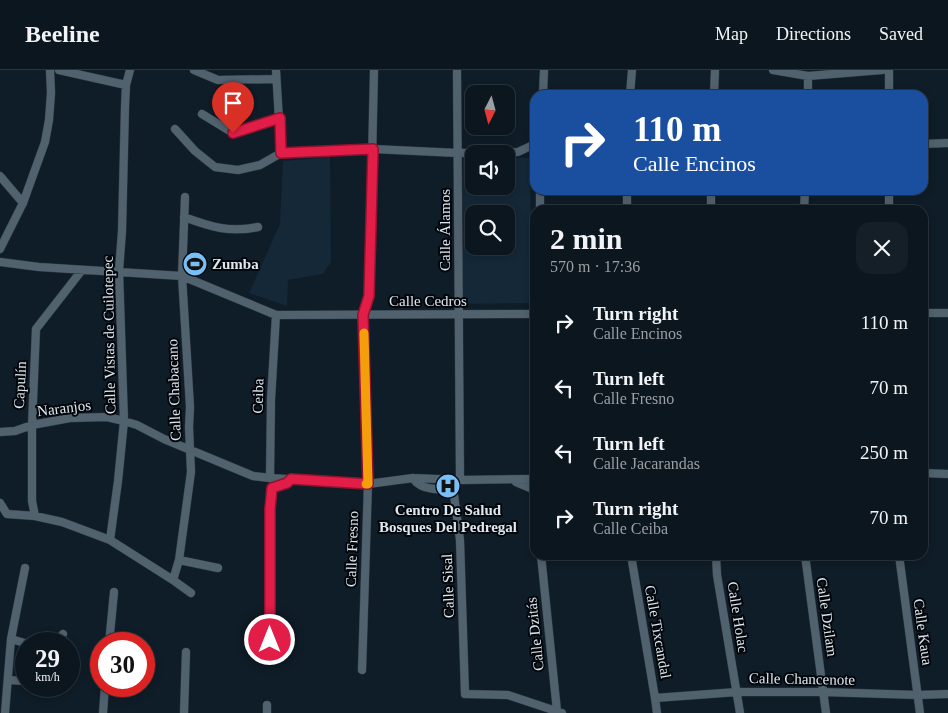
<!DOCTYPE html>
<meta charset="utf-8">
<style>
body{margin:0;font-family:Georgia,serif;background:#141f27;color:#f1f3f6;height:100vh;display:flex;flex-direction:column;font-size:19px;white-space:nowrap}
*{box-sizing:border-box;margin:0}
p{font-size:16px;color:#9a9fa4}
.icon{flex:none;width:28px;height:28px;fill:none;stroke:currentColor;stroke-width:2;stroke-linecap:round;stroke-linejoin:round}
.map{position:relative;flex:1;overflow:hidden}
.panel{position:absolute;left:530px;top:135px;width:398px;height:355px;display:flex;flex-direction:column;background:#0b161e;border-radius:15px;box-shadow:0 2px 8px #0003,0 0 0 1px #2b353c}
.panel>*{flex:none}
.top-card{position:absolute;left:530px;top:20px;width:398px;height:105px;border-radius:15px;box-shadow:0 2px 8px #0003,0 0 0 1px #2b353c;background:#1a4fa0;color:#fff;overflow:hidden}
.needle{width:32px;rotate:186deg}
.controls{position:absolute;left:465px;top:15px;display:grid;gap:10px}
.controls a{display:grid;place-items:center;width:50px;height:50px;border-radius:10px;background:#0b161e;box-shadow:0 2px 8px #0003,0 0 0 1px #2b353c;font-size:25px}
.speed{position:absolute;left:15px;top:562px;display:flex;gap:10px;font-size:25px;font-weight:700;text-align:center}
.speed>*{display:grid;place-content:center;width:65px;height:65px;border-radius:50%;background:#0b161e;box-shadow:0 2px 8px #0003,0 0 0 1px #2b353c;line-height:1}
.speed small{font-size:12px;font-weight:400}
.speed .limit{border:8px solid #d22;background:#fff;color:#111}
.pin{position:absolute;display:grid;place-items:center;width:42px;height:42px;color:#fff;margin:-51px -21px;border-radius:50% 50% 50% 0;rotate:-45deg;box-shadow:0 0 5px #0007}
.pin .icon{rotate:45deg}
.me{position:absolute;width:55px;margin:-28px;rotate:0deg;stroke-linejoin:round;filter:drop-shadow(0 0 4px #0008)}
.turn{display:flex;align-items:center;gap:18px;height:105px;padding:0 20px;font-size:22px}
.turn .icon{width:65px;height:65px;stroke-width:2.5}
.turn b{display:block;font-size:35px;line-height:42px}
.round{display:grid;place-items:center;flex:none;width:52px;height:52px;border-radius:15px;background:#141f27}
.headline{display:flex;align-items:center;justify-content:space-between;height:85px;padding:0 20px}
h1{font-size:30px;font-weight:600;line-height:38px}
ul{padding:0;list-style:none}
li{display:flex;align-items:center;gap:15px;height:65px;padding:0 20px}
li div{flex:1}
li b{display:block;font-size:19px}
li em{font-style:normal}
header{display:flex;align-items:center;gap:30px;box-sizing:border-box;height:70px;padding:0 25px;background:#0b161e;border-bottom:1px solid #2b353c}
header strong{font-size:24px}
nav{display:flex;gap:28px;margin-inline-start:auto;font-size:18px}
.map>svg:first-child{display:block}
.built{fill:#142838;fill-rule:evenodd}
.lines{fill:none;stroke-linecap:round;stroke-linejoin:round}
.street-casing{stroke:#313842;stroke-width:9}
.street{stroke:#51626f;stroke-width:8}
.route-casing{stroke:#92132f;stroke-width:12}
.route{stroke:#e11d48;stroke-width:9}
.slow{stroke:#f59e0b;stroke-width:9}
.labels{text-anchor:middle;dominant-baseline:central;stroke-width:4;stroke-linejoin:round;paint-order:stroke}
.street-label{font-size:15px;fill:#dde7ef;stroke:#03070b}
.poi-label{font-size:15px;font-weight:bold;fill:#dde7ef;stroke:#03070b;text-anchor:start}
</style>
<header>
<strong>Beeline</strong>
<nav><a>Map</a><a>Directions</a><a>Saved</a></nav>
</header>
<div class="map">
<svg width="948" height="643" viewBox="0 0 948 643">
<rect width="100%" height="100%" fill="#0f1d28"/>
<path class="built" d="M 330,87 L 331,192 L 323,204 L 288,210 L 287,236 L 249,223 L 280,154 L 283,91 Z
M 463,87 L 474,87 L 474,116 L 506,116 L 506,88 L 529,88 L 534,233 L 463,234 ZM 474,144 L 506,144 L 506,176 L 474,176 Z"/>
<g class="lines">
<defs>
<path id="street" d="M 59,0 L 126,15
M 194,0 L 218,10 L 276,9
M 276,0 L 281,83
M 457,0 L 460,410
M 773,0 L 808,6 L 882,0
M 543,25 L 544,0
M 630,25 L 632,0
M 714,25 L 715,0
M 808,25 L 808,6
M 889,25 L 889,0
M 202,44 L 233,63 L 279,48
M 175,59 L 195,81 L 215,97 L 238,100 L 260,95 L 281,83 L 373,79 L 458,83 L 518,82 L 535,74
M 922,74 L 948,73
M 0,106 L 23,133
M 540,120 L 540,140
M 627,120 L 627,140
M 889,120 L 889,140
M 711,140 L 711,120
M 804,140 L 805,120
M 184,147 C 211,157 230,163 258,157
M 0,179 L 23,133 L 45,72 L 49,50 L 51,23 L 50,0
M 0,192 L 39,197 L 182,206 L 276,245 L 535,244
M 922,243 L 948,243
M 0,362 L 15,361 L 32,355 L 70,348 L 107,347 L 124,351 L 137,355 L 164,369 L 253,406 L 270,408 L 368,414 L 413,408 L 460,410 L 535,409
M 922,403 L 948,404
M 270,408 L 271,329 L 276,245
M 413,408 C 422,422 438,417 452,422 L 454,425 L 460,470 L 465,624 L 508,625 L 562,643
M 516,412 L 535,420
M 0,433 L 7,444 L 35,446 L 62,452 L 110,470 L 173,510 L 191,523
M 35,446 L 32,431 L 32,355 L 36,259 L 82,200
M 110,470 L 118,411 L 124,351 L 119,201 L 122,161 L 125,37 L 126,15 L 130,0
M 541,485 L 557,641
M 631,485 L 655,628 L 657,643
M 716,485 L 717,505 L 740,643
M 805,485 L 826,643
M 899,485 L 920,643
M 179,490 L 218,498
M 173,510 L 179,490 L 191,402 L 189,357 L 190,337 L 182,206 L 185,127
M 11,569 L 28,574
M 55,574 L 63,564
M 109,574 L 114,522
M 271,589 L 271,420 L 272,417 L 274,416 L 287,413 L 291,409
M 362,600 L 368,414 L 363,245 L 369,227 L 374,0
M 8,610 L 26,611
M 655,628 L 737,622 L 823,622 L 918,625 L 948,624
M 5,643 L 11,569 L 25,498
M 103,643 L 105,616
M 184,643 L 186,582
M 267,643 L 267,635"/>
</defs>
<use href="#street" class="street-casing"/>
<use href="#street" class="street"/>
</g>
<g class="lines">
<defs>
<path id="route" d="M 233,63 L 280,48 L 281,83 L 373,79 L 369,226 L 363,245 L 368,414 L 291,409 L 287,413 L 272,418 L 270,439 L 270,570"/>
</defs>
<use href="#route" class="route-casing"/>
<use href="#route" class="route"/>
<path class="slow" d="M 364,263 L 368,414 L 366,414"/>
</g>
<defs>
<symbol id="stadium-disc" viewBox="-11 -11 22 22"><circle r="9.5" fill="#78bff8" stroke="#03070b"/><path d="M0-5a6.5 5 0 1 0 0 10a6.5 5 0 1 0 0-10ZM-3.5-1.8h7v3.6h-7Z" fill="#111"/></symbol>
<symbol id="hospital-disc" viewBox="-11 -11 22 22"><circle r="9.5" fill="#78bff8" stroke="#03070b"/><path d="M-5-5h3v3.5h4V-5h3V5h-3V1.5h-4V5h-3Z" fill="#111"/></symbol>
</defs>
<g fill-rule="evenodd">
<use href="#stadium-disc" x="181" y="180" width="28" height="28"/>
<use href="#hospital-disc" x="434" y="402" width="28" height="28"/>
</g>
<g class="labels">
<g class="street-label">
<text transform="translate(445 160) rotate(-90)">Calle Álamos</text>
<text x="428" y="231">Calle Cedros</text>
<text transform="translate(109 265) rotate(-91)">Calle Vistas de Cuilotepec</text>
<text transform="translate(20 315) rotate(-87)">Capulín</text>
<text transform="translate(174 320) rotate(-92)">Calle Chabacano</text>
<text transform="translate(258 326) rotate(-88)">Ceiba</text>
<text transform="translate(64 338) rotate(-7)">Naranjos</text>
<text transform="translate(352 479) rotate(-88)">Calle Fresno</text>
<text transform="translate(448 516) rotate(-92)">Calle Sisal</text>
<text transform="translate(738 547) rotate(81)">Calle Holac</text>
<text transform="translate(827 547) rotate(82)">Calle Dzilam</text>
<text transform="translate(658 562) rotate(80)">Calle Tixcandal</text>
<text transform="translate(923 562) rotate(82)">Calle Kaua</text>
<text transform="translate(535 564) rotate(-96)">Calle Dzitás</text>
<text transform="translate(802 609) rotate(1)">Calle Chancenote</text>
</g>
<g class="poi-label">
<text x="212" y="194">Zumba</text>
<text x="448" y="440" text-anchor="middle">Centro De Salud<tspan x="448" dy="17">Bosques Del Pedregal</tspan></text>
</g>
</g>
</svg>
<div class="controls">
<a><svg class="needle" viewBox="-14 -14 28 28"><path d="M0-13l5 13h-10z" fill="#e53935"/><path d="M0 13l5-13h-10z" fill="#9a9fa4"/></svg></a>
<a><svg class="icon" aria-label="sound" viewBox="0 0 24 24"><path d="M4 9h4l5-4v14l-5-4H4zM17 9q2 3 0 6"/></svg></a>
<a><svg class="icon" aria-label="search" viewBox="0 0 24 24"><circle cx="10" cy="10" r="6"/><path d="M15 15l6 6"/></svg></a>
</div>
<div class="speed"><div>29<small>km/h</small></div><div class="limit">30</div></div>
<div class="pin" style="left:233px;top:63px;background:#d93025"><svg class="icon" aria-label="arrive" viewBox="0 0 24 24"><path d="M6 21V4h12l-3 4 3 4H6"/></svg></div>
<svg class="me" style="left:270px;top:570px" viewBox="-20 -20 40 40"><circle r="17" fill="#e11d48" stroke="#fff" stroke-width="3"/><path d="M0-11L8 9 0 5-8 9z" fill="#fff"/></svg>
<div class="top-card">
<div class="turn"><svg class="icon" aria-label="right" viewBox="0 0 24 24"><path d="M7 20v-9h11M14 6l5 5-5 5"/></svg><div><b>110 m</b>Calle Encinos</div></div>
</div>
<section class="panel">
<div class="headline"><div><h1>2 min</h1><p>570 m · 17:36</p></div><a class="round"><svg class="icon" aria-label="close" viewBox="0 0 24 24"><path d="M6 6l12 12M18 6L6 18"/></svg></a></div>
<ul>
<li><svg class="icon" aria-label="right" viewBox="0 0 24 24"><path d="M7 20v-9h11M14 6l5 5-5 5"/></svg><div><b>Turn right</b><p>Calle Encinos</p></div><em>110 m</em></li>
<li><svg class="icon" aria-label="left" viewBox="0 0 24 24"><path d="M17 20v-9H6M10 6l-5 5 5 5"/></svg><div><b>Turn left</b><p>Calle Fresno</p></div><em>70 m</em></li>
<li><svg class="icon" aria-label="left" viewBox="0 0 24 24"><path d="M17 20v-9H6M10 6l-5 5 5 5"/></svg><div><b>Turn left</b><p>Calle Jacarandas</p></div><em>250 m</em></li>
<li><svg class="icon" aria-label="right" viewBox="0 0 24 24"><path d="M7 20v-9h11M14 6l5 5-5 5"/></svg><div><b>Turn right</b><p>Calle Ceiba</p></div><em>70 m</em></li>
</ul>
</section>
</div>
